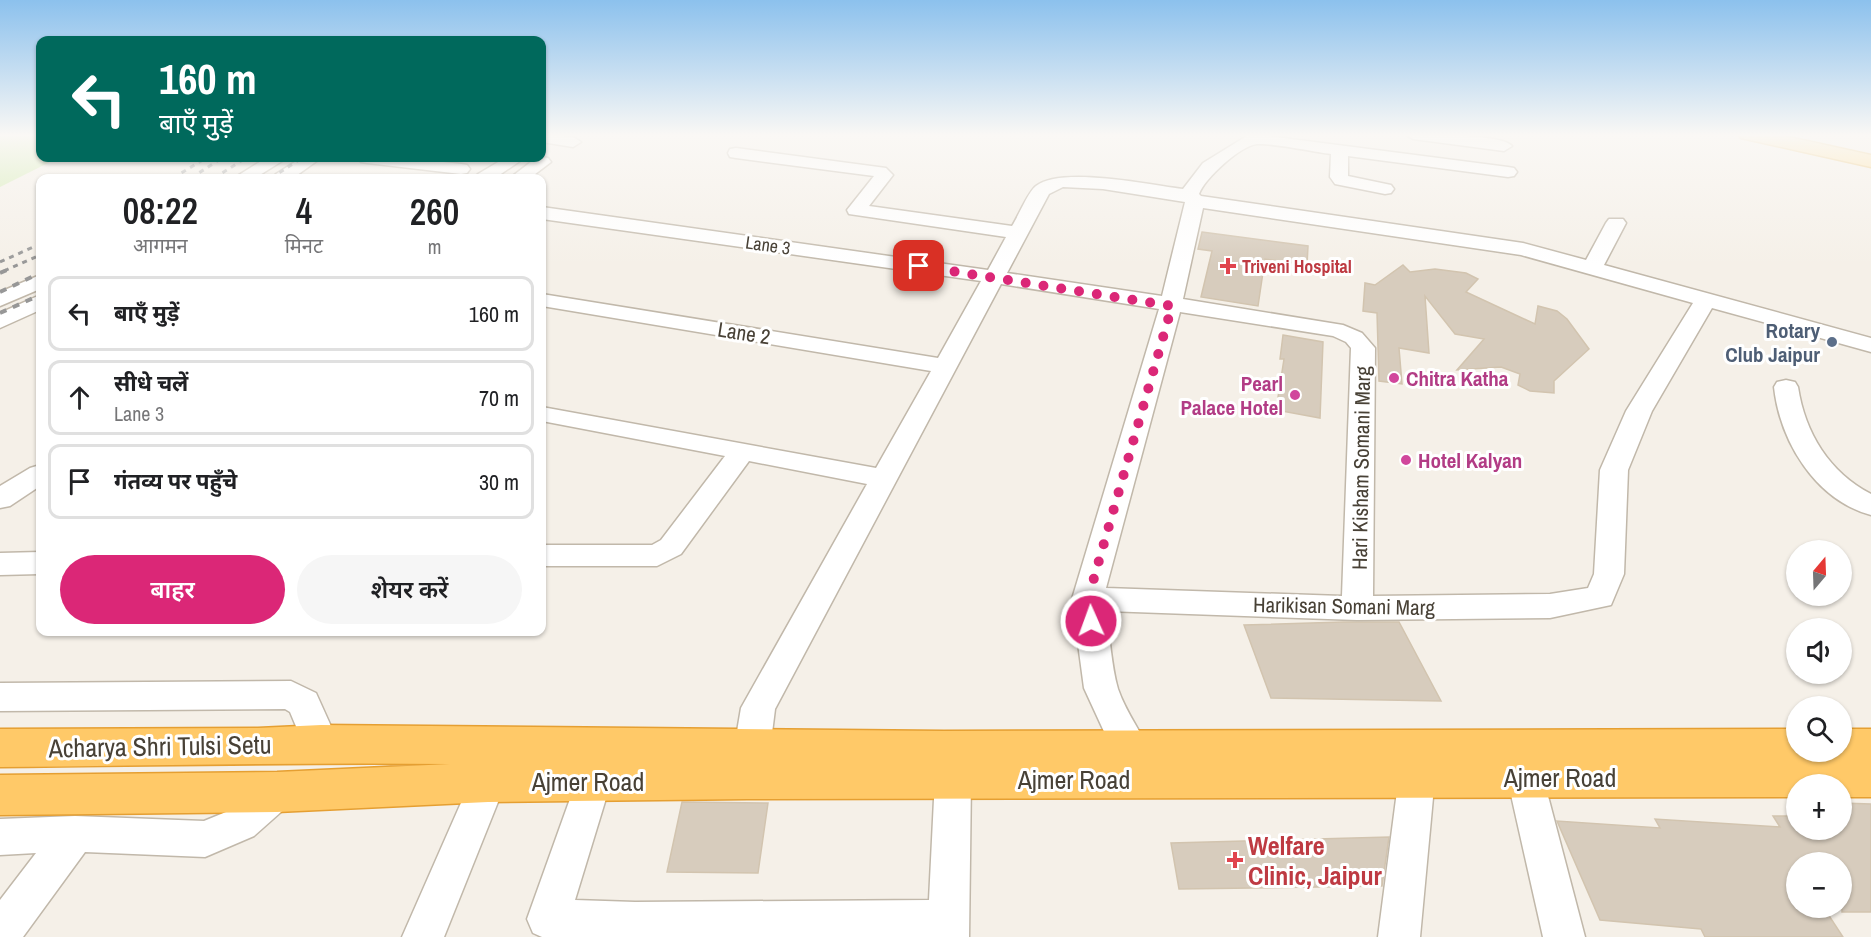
<!DOCTYPE html>
<html lang="hi">
<meta charset="utf-8">
<style>
body{margin:0;font-family:"Archivo Narrow","Noto Sans Devanagari",sans-serif;background:#f6f6f6;color:#202124;height:100vh;display:flex;flex-direction:column;font-size:22px;white-space:nowrap}
*{box-sizing:border-box;margin:0}
p{font-size:20px;color:#757577}
.icon{flex:none;width:33px;height:33px;fill:none;stroke:currentColor;stroke-width:2;stroke-linecap:round;stroke-linejoin:round}
.map{position:relative;flex:1;overflow:hidden}
.details{position:absolute;left:36px;top:174px;width:510px;height:462px;display:flex;flex-direction:column;background:#fff;border-radius:12px;box-shadow:0 2px 4px #0004}
.details>*{flex:none}
.hud{position:absolute;left:36px;top:36px;width:510px;height:126px;border-radius:12px;box-shadow:0 2px 4px #0004;background:#00695c;color:#fff;overflow:hidden}
.needle{width:39px;rotate:19deg}
.fabs{position:absolute;left:1786px;top:540px;display:grid;gap:12px}
.fabs a{display:grid;place-items:center;width:66px;height:66px;border-radius:50%;background:#fff;box-shadow:0 2px 4px #0004;font-size:30px}
.pin{position:absolute;display:grid;place-items:center;width:51px;height:51px;color:#fff;margin:-26px;border-radius:12px;box-shadow:0 3px 9px #0006}
.me{position:absolute;width:66px;margin:-33px;rotate:358deg;stroke-linejoin:round;filter:drop-shadow(0 0 4px #0008)}
.turn{display:flex;align-items:center;gap:21px;height:126px;padding:0 24px;font-size:27px}
.turn .icon{width:78px;height:78px;stroke-width:2.5}
.turn b{display:block;font-size:42px;line-height:51px}
.eta{display:flex;justify-content:space-evenly;align-items:center;height:102px;text-align:center}
.eta b{font-size:36px;font-weight:600;line-height:42px}
.action{display:flex;gap:12px;margin-top:auto;padding:12px 24px}
.action a{flex:1;height:69px;border-radius:36px;background:#db2777;color:#fff;font-size:24px;font-weight:600;line-height:69px;text-align:center}
.action a+a{background:#f6f6f6;color:#202124}
ul{padding:0;list-style:none}
li{display:flex;align-items:center;gap:18px;height:75px;margin:0 12px 9px;padding:0 12px;border:3px solid #e0e0e0;border-radius:12px}
li div{flex:1}
li b{display:block;font-size:22px}
li em{font-style:normal}
.map>svg:first-child{display:block}
.green{fill:#d1ebaf}
.building{fill:#d7ccbd;stroke:#d2c4af;stroke-width:1.5}
.lines{fill:none;stroke-linecap:round;stroke-linejoin:round}
.minor-casing{stroke:#c1b8aa;stroke-width:3}
.major-casing{stroke:#eabd61;stroke-width:3}
.highway-casing{stroke:#e59f32;stroke-width:3}
.minor{fill:#fff;fill-rule:evenodd}
.major{fill:#ffdf96;fill-rule:evenodd}
.highway{fill:#ffc968;fill-rule:evenodd}
.rail-far1{stroke:#979797;stroke-width:3;stroke-dasharray:5 5;stroke-linecap:butt}
.rail{stroke:#979797;stroke-width:4;stroke-dasharray:7 7;stroke-linecap:butt}
.route{stroke:#db2777;stroke-width:10;stroke-dasharray:0 18}
.health-dot{fill:#e0444e;stroke:#fff;stroke-width:2}
.service-dot{fill:#5c6f8a;stroke:#fff;stroke-width:2}
.hotel-dot{fill:#d1479c;stroke:#fff;stroke-width:2}
.labels{text-anchor:middle;dominant-baseline:central;stroke-width:6;stroke-linejoin:round;paint-order:stroke}
.far-street-label{font-size:18px;fill:#484136;stroke:#fff}
.far-health-label{font-size:18px;font-weight:bold;fill:#be3a42;stroke:#fff;text-anchor:start}
.service-label{font-size:21px;font-weight:bold;fill:#4e5e75;stroke:#fff;text-anchor:end}
.street-label{font-size:21px;fill:#484136;stroke:#fff}
.hotel-label{font-size:21px;font-weight:bold;fill:#b23c85;stroke:#fff;text-anchor:start}
.near-street-label{font-size:26px;fill:#484136;stroke:#fff}
.near-health-label{font-size:26px;font-weight:bold;fill:#be3a42;stroke:#fff;text-anchor:start}
</style>
<div class="map">
<svg width="1871" height="937" viewBox="0 0 1871 937">
<rect width="100%" height="100%" fill="#f5f0e8"/>
<path class="green" d="M 0,134 L 40,134 L 40,158 L 58,158 L 0,187 Z"/>
<path class="building" d="M 1202,232 L 1308,246 L 1307,265 L 1265,259 L 1258,306 L 1201,297 L 1212,251 L 1198,249 Z
M 1403,265 L 1410,272 L 1435,269 L 1466,273 L 1478,279 L 1466,292 L 1535,324 L 1538,306 L 1557,311 L 1567,319 L 1589,349 L 1554,381 L 1554,393 L 1530,391 L 1518,385 L 1520,374 L 1501,367 L 1457,370 L 1484,339 L 1455,334 L 1425,296 L 1429,353 L 1399,348 L 1402,384 L 1379,381 L 1377,313 L 1363,311 L 1365,283 L 1375,285 Z
M 1283,335 L 1323,342 L 1320,418 L 1276,410 L 1284,359 L 1280,359 Z
M 1343,622 L 1399,622 L 1441,701 L 1271,698 L 1244,625 Z
M 682,802 L 768,803 L 758,873 L 667,872 Z
M 1842,803 L 1871,804 L 1871,912 L 1842,912 L 1842,862 L 1797,862 L 1797,908 L 1824,908 L 1843,937 L 1705,937 L 1701,929 L 1600,920 L 1557,821 L 1660,828 L 1655,819 L 1780,827 L 1773,816 L 1797,816 L 1797,830 L 1842,830 Z
M 1389,837 L 1382,886 L 1179,889 L 1171,843 Z"/>
<g class="lines">
<defs>
<path id="minor" d="M 542,134 L 573,137 L 581,142 L 573,147 L 542,142 Z
M 1250,134 L 1269,134 L 1268,136 L 1508,167 L 1514,168 L 1517,172 L 1514,176 L 1508,177 L 1348,156 L 1348,176 L 1391,185 L 1394,189 L 1391,193 L 1385,194 L 1335,184 L 1330,177 L 1331,154 C 1314,152 1273,143 1257,144 C 1240,146 1205,178 1199,194 L 1201,196 L 1523,243 L 1586,260 L 1606,223 L 1609,219 L 1623,219 L 1626,223 L 1604,265 L 1871,338 L 1871,352 L 1712,308 L 1652,411 L 1628,470 L 1624,574 L 1611,605 L 1550,618 L 1357,620 L 1106,611 C 1110,636 1111,665 1118,689 C 1127,716 1146,737 1155,764 L 1150,775 L 1137,780 L 1124,775 L 1084,688 L 1072,599 L 1159,309 L 1001,284 L 775,709 L 770,749 L 765,760 L 752,764 L 739,760 L 734,749 L 741,708 L 867,484 L 749,461 L 681,554 L 657,566 L 542,566 L 542,545 L 652,545 L 661,540 L 725,456 L 542,421 L 542,407 L 876,468 L 931,371 L 542,306 L 542,294 L 938,358 L 981,281 L 542,219 L 542,207 L 988,270 L 1006,237 L 849,214 L 847,210 L 874,176 L 736,158 L 730,157 L 728,153 L 730,149 L 736,148 L 886,168 L 893,175 L 869,206 L 1012,226 C 1018,217 1028,192 1036,186 C 1061,166 1150,185 1183,189 L 1203,163 ZM 1063,187 L 1103,189 L 1185,202 L 1162,296 L 1007,273 L 1049,194 ZM 1203,208 L 1521,255 L 1693,303 L 1626,411 L 1600,470 L 1594,574 L 1588,588 L 1550,594 L 1373,596 L 1375,348 L 1362,333 L 1343,325 L 1183,299 ZM 1180,312 L 1333,336 L 1346,342 L 1351,348 L 1342,596 L 1106,588 Z
M 1405,134 C 1423,134 1503,134 1512,146 L 1504,151 L 1413,139 Z
M 542,157 L 548,158 L 551,162 L 530,178 L 510,178 L 536,158 Z
M 266,158 L 287,158 L 255,178 L 234,178 Z
M 301,158 L 321,158 L 293,178 L 273,178 L 276,174 Z
M 358,158 L 407,158 L 461,164 L 467,165 L 470,169 L 467,173 L 461,174 L 367,163 L 361,162 Z
M 505,158 L 517,158 L 520,161 L 495,178 L 475,178 L 478,174 Z
M 40,275 L 40,289 L 0,306 L 0,292 Z
M 40,295 L 40,310 L 0,328 L 0,313 Z
M 1786,380 L 1795,382 L 1798,387 C 1805,433 1829,472 1871,494 L 1871,515 C 1815,500 1780,441 1774,387 L 1777,382 Z
M 40,465 L 40,486 L 10,506 L 0,508 L 0,486 L 30,468 Z
M 40,552 L 40,574 L 0,575 L 0,553 Z
M 291,681 L 316,693 L 339,744 L 334,755 L 321,759 L 308,755 L 290,712 L 285,709 L 0,711 L 0,683 Z
M 1417,760 L 1430,765 L 1435,776 L 1420,937 L 1378,937 L 1399,776 L 1404,765 Z
M 1525,761 L 1538,766 L 1543,777 L 1585,937 L 1543,937 L 1507,777 L 1512,766 Z
M 953,763 L 966,768 L 971,779 L 969,937 L 542,937 L 533,933 L 527,919 L 580,771 L 593,766 L 606,771 L 611,782 L 575,900 L 635,902 L 929,900 L 935,779 L 940,768 Z
M 488,766 L 501,771 L 506,782 L 444,937 L 402,937 L 475,771 Z
M 277,775 L 290,780 L 296,792 L 290,804 L 254,836 L 205,857 L 85,852 L 23,937 L 0,937 L 0,900 L 36,853 L 0,855 L 0,819 L 75,816 L 204,821 L 226,812 L 264,780 Z"/>
<path id="major" d="M 1738,134 L 1776,134 L 1871,155 L 1871,167 L 1741,138 Z"/>
<path id="highway" d="M 321,725 L 944,731 L 1797,729 L 1797,752 L 1817,752 L 1814,757 L 1825,757 L 1822,752 L 1842,752 L 1842,729 L 1871,729 L 1871,797 L 1842,797 L 1842,784 L 1797,784 L 1797,797 L 747,799 L 488,802 L 277,812 L 0,815 L 0,775 L 277,772 L 450,764 C 300,762 150,766 0,767 L 0,729 L 258,728 Z"/>
</defs>
<use href="#minor" class="minor-casing"/>
<use href="#major" class="major-casing"/>
<use href="#highway" class="highway-casing"/>
<use href="#minor" class="minor"/>
<use href="#major" class="major"/>
<use href="#highway" class="highway"/>
<path class="rail-far1" d="M 173,178 L 206,158
M 191,178 L 222,158
M 214,178 L 246,158
M 271,178 L 302,158
M 0,262 L 40,244
M 4,271 L 40,255"/>
<path class="rail" d="M 0,273 L 7,270
M 0,292 L 40,273
M 0,313 L 40,295"/>
</g>
<linearGradient id="sky" x2="0" y2="1"><stop stop-color="#8cc1ed"/><stop offset="0.51" stop-color="#faf8f5"/><stop offset="1" stop-color="#faf8f5" stop-opacity="0"/></linearGradient>
<rect width="1871" height="265" fill="url(#sky)"/>
<g class="lines">
<path class="route" d="M 919,266 L 1172,306 L 1088,599 L 1091,621"/>
</g>
<g class="health-dot">
<path d="M1225 257h6v6h6v6h-6v6h-6v-6h-6v-6h6z"/>
<path d="M1232 851h6v6h6v6h-6v6h-6v-6h-6v-6h6z"/>
</g>
<circle class="service-dot" cx="1832" cy="342" r="6"/>
<g class="hotel-dot">
<circle cx="1394" cy="378" r="6"/>
<circle cx="1295" cy="395" r="6"/>
<circle cx="1406" cy="460" r="6"/>
</g>
<g class="labels">
<g class="far-street-label">
<text transform="translate(768 245) rotate(8)">Lane 3</text>
</g>
<g class="far-health-label">
<text x="1242" y="266">Triveni Hospital</text>
</g>
<g class="service-label">
<text x="1820" y="330">Rotary<tspan x="1820" dy="24">Club Jaipur</tspan></text>
</g>
<g class="street-label">
<text transform="translate(744 333) rotate(9)">Lane 2</text>
<text transform="translate(1361 468) rotate(-89)">Hari Kisham Somani Marg</text>
<text transform="translate(1344 606) rotate(1)">Harikisan Somani Marg</text>
</g>
<g class="hotel-label">
<text x="1406" y="378">Chitra Katha</text>
<text x="1283" y="383" text-anchor="end">Pearl<tspan x="1283" dy="24">Palace Hotel</tspan></text>
<text x="1418" y="460">Hotel Kalyan</text>
</g>
<g class="near-street-label">
<text transform="translate(160 746) rotate(-1)">Acharya Shri Tulsi Setu</text>
<text x="1560" y="777">Ajmer Road</text>
<text x="1074" y="779">Ajmer Road</text>
<text x="588" y="781">Ajmer Road</text>
</g>
<g class="near-health-label">
<text x="1248" y="845">Welfare<tspan x="1248" dy="30">Clinic, Jaipur</tspan></text>
</g>
</g>
</svg>
<div class="fabs">
<a><svg class="needle" viewBox="-14 -14 28 28"><path d="M0-13l5 13h-10z" fill="#e53935"/><path d="M0 13l5-13h-10z" fill="#757577"/></svg></a>
<a><svg class="icon" aria-label="sound" viewBox="0 0 24 24"><path d="M4 9h4l5-4v14l-5-4H4zM17 9q2 3 0 6"/></svg></a>
<a><svg class="icon" aria-label="search" viewBox="0 0 24 24"><circle cx="10" cy="10" r="6"/><path d="M15 15l6 6"/></svg></a>
<a>+</a>
<a>−</a>
</div>
<div class="pin" style="left:919px;top:266px;background:#d93025"><svg class="icon" aria-label="arrive" viewBox="0 0 24 24"><path d="M6 21V4h12l-3 4 3 4H6"/></svg></div>
<svg class="me" style="left:1091px;top:621px" viewBox="-20 -20 40 40"><circle r="17" fill="#db2777" stroke="#fff" stroke-width="3"/><path d="M0-11L8 9 0 5-8 9z" fill="#fff"/></svg>
<div class="hud">
<div class="turn"><svg class="icon" aria-label="left" viewBox="0 0 24 24"><path d="M17 20v-9H6M10 6l-5 5 5 5"/></svg><div><b>160 m</b>बाएँ मुड़ें</div></div>
</div>
<section class="details">
<div class="eta">
<div><b>08:22</b><p>आगमन</p></div>
<div><b>4</b><p>मिनट</p></div>
<div><b>260</b><p>m</p></div>
</div>
<ul>
<li><svg class="icon" aria-label="left" viewBox="0 0 24 24"><path d="M17 20v-9H6M10 6l-5 5 5 5"/></svg><div><b>बाएँ मुड़ें</b></div><em>160 m</em></li>
<li><svg class="icon" aria-label="ahead" viewBox="0 0 24 24"><path d="M12 20V5M6 11l6-6 6 6"/></svg><div><b>सीधे चलें</b><p>Lane 3</p></div><em>70 m</em></li>
<li><svg class="icon" aria-label="arrive" viewBox="0 0 24 24"><path d="M6 21V4h12l-3 4 3 4H6"/></svg><div><b>गंतव्य पर पहुँचे</b></div><em>30 m</em></li>
</ul>
<div class="action"><a>बाहर</a><a>शेयर करें</a></div>
</section>
</div>
